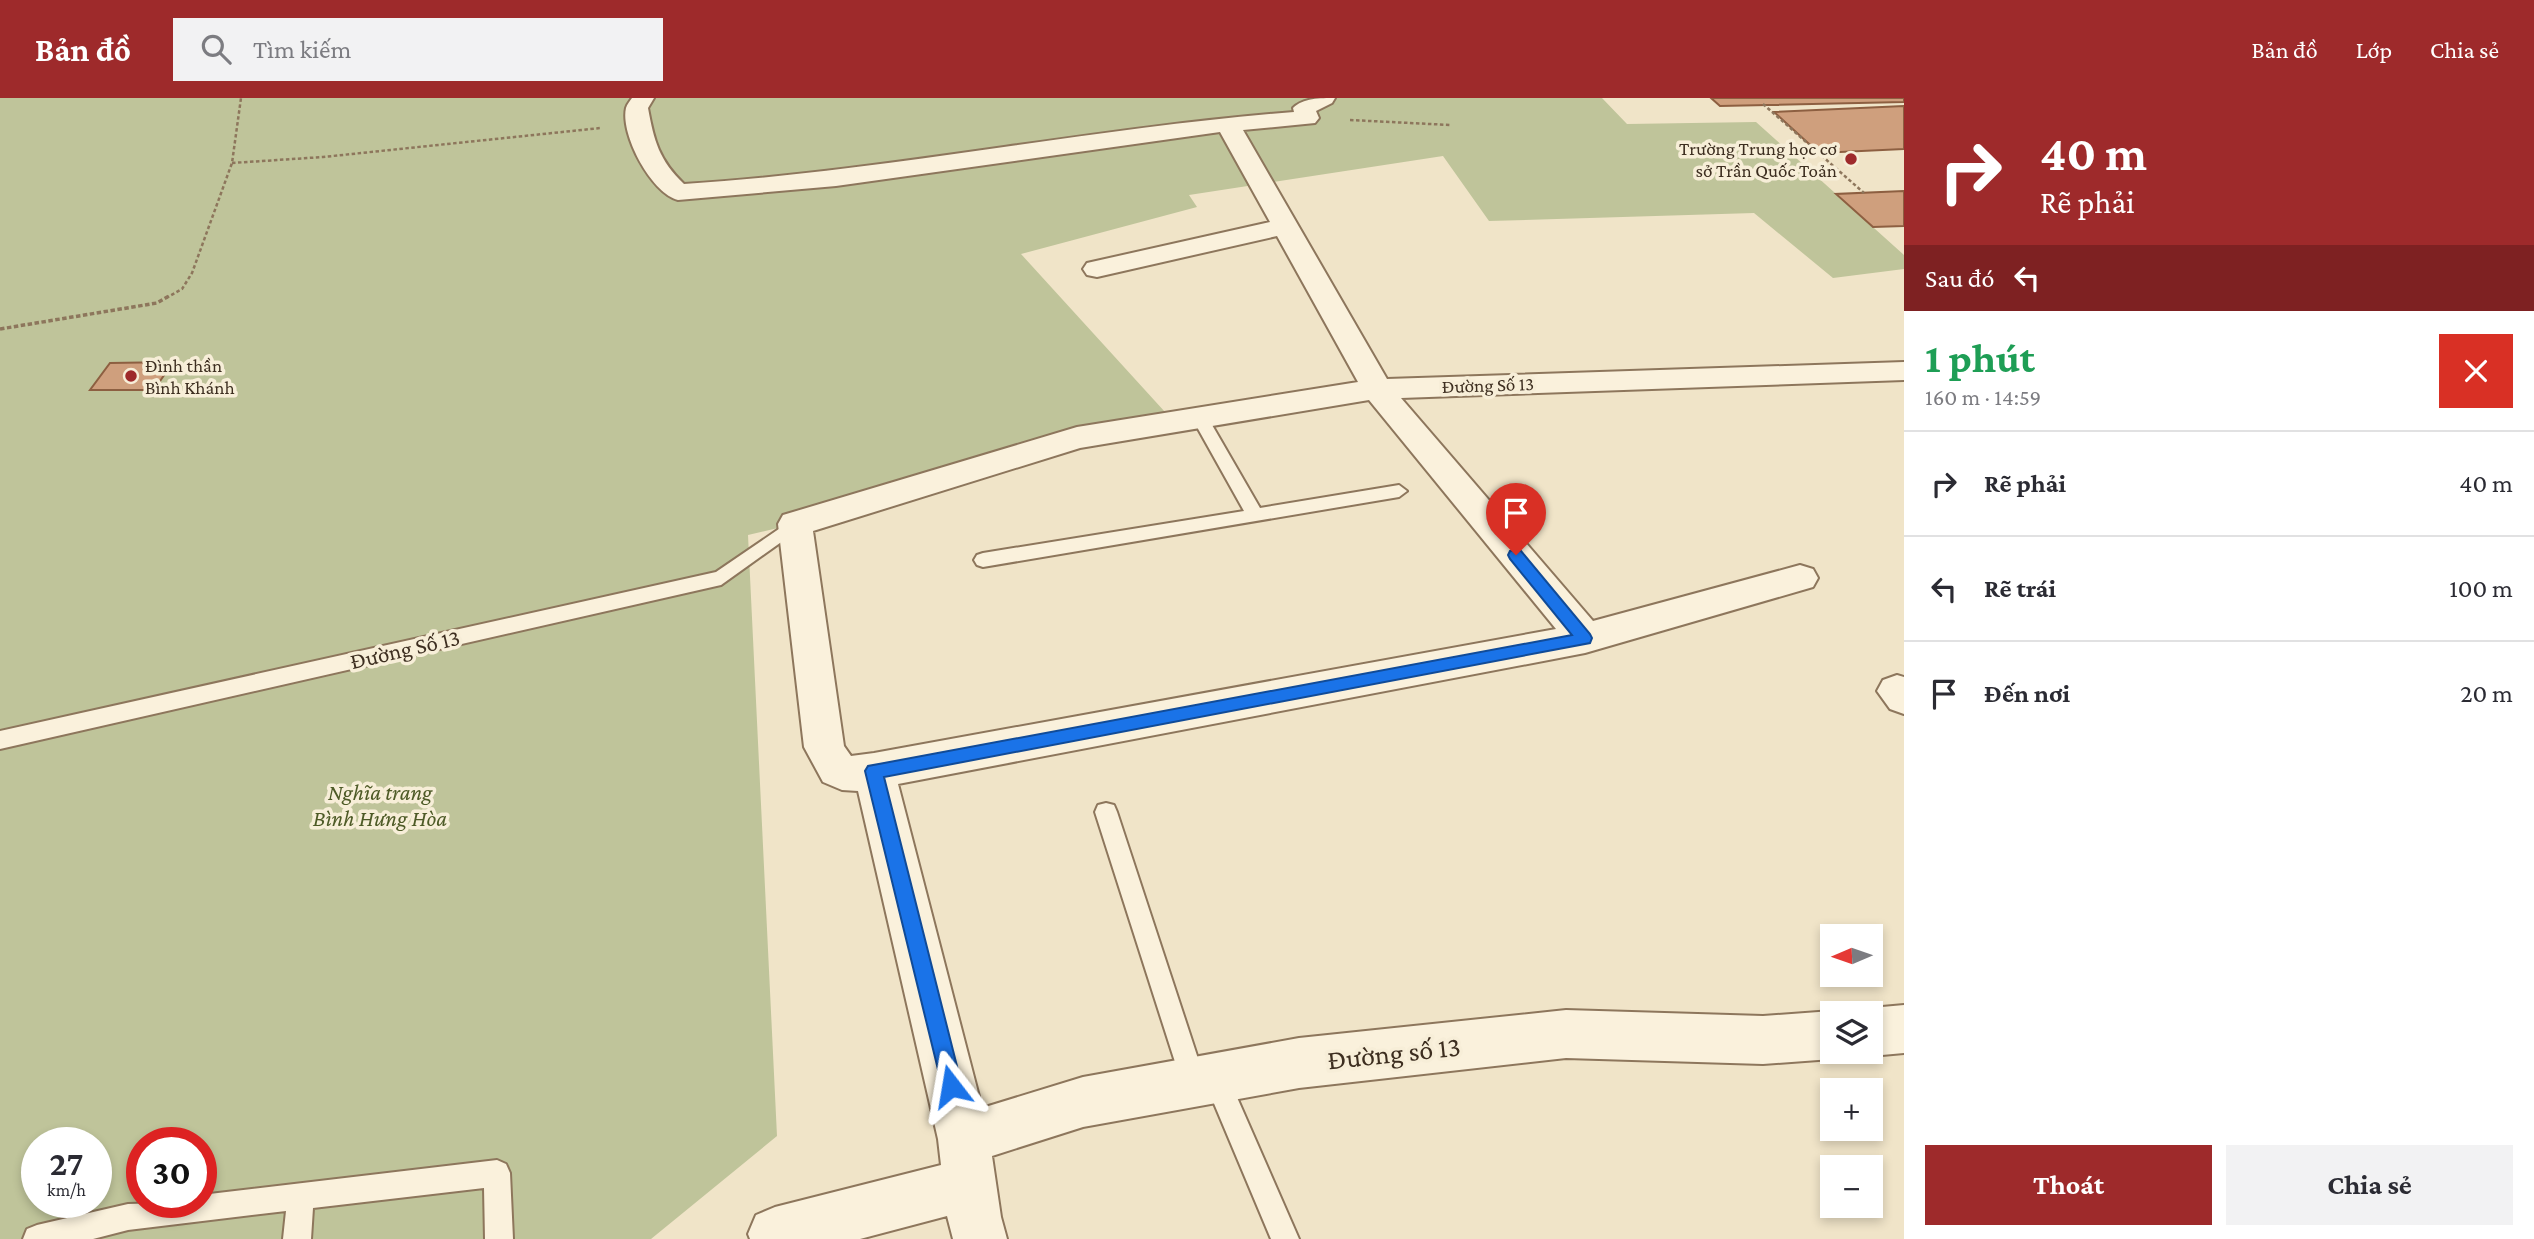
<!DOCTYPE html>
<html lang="vi">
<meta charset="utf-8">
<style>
body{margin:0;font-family:"Crimson Pro",serif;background:#f2f2f3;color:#2b2b33;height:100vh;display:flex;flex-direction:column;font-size:26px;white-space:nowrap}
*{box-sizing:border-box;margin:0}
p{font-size:23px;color:#7c7c81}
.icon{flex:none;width:38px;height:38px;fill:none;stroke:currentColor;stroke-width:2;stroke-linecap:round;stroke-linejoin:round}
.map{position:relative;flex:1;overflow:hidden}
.sheet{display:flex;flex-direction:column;background:#fff;width:630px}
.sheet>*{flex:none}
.guide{background:#9e2a2b;color:#fff;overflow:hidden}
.needle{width:46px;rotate:268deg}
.controls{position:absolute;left:1820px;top:826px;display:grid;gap:14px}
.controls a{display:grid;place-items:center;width:63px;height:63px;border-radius:0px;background:#fff;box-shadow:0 4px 10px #0003;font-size:35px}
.speed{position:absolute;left:21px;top:1029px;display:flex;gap:14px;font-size:35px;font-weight:700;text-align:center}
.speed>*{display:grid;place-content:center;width:91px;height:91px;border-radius:50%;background:#fff;box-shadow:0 4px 10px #0003;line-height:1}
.speed small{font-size:18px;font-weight:400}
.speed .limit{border:10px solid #d22;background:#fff;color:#111}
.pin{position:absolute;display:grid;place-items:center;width:60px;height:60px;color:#fff;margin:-72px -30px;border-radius:50% 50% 50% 0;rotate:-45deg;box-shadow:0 0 7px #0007}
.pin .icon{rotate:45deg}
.me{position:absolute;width:77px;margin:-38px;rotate:346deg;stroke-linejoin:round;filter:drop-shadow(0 0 5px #0008)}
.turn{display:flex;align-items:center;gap:24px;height:147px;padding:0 21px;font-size:32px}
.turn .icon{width:91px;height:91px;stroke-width:2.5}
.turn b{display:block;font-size:49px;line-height:60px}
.then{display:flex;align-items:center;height:66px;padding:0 21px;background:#0003;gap:14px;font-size:26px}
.round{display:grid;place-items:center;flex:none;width:74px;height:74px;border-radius:0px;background:#f2f2f3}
.headline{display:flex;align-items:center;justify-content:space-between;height:119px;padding:0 21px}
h1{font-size:42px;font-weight:700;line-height:52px;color:#1e9e55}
.action{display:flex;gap:14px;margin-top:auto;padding:14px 21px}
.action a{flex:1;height:80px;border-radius:0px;background:#9e2a2b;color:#fff;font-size:28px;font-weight:700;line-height:80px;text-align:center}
.action a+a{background:#f2f2f3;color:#2b2b33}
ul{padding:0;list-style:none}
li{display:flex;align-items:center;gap:21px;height:105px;padding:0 21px;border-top:2px solid #e1e1e2}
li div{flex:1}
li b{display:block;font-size:26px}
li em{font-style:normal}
header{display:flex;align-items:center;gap:42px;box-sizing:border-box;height:98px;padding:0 35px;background:#9e2a2b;color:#fff}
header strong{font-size:33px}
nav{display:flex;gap:38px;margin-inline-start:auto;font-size:24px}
.search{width:490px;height:63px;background:#f2f2f3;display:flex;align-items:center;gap:18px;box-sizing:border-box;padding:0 24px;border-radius:0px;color:#7c7c81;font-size:26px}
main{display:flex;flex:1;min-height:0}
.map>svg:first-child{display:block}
.cemetery{fill:#bfc49a;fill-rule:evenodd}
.building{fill:#cf9f7d;stroke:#8d5f41;stroke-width:2}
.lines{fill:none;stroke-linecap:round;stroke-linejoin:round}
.lane-casing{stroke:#8d765c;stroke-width:4}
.street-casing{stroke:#8d765c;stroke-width:4}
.path-far1{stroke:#8d765c;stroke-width:2.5;stroke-dasharray:3.5 2.5;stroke-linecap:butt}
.path{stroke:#8d765c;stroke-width:3.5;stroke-dasharray:4.5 2.5;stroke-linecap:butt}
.lane{fill:#faf1dc;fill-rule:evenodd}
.street{fill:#faf1dc;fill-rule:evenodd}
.route{fill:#1a73e8;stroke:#114b97;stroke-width:2}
.poi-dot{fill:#9e2a2b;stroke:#f7eed8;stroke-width:2.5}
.labels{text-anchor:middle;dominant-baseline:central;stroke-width:7;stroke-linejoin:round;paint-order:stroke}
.far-poi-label{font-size:19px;fill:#3d2e20;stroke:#f7eed8;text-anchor:end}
.far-street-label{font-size:19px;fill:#3d2e20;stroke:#f7eed8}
.street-label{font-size:23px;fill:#3d2e20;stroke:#f7eed8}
.park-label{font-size:23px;font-style:italic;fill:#4d5a26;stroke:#f7eed8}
.near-street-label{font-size:28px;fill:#3d2e20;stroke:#f7eed8}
</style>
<header>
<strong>Bản đồ</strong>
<div class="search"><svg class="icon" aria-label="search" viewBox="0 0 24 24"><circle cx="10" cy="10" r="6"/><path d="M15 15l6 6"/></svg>Tìm kiếm</div>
<nav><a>Bản đồ</a><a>Lớp</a><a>Chia sẻ</a></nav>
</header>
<main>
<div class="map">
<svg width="1904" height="1141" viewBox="0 0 1904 1141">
<rect width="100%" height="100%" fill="#f0e4c8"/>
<path class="cemetery" d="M 0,0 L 1602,0 L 1627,26 L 1756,24 L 1904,157 L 1904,171 L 1833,180 L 1754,115 L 1489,123 L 1443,58 L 1189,97 L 1197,109 L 1021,156 L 1165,314 L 795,426 L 748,437 L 777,1038 L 651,1141 L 0,1141 ZM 37,1045 L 96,1045 L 96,1104 L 37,1104 ZM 142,1045 L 201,1045 L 201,1104 L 142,1104 Z"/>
<path class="building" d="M 1711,0 L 1904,0 L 1904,4 L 1720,8 Z
M 1904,8 L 1904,51 L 1819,55 L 1774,14 Z
M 1904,93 L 1904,128 L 1873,129 L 1836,96 Z
M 173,264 L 154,292 L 90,292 L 110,265 Z"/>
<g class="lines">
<defs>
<path id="lane" d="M 1200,315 L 1208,320 L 1260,410 L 1399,387 L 1407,393 L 1399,399 L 983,469 L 977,467 L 974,462 L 977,457 L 983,455 L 1244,413 L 1192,320 Z
M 795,420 L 804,426 L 801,430 L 721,487 L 0,651 L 0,633 L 716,474 Z
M 1106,705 L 1114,707 L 1117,714 L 1204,979 L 1207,972 L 1216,969 L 1225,972 L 1299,1141 L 1271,1141 L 1205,984 L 1202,992 L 1193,995 L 1184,992 L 1095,714 L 1098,707 Z
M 497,1062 L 506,1066 L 510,1075 L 513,1141 L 485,1141 L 484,1090 L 313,1110 L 311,1141 L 283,1141 L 286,1113 L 128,1132 L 93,1141 L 23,1141 L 27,1131 L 37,1127 L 128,1106 L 201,1104 L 201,1097 Z"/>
<path id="street" d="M 632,0 L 654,0 L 648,10 C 654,43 659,62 684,86 C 889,73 1090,30 1294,14 L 1293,10 C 1303,0 1320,0 1335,0 L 1332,5 L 1316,13 L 1319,20 L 1315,25 L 1243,32 L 1387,281 L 1904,264 L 1904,282 L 1401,300 L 1593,523 L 1800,467 L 1813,471 L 1818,480 L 1813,489 L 1585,555 L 898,686 L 982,1010 L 1083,979 L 1299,940 L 1566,912 L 1763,918 L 1832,913 L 1838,915 L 1832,915 L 1832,954 L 1849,954 L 1832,961 L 1763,966 L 1566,960 L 1299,990 L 1083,1029 L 992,1058 L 1001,1119 L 1007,1141 L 953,1141 L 947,1118 L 860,1141 L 750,1141 L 748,1136 L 756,1117 L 775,1109 L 941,1067 L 938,1041 L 858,693 L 842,692 L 823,684 L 804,649 L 778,426 L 783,417 L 1077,329 L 1358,284 L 1277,138 L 1097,179 L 1087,177 L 1083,171 L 1087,165 L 1270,124 L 1220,34 L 836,88 L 678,102 C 651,95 620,36 626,10 C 627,6 630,3 632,0 ZM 1369,302 L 1556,531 L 874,655 L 851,658 L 844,648 L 813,433 L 1080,350 Z
M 1897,577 L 1904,579 L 1904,616 L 1890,611 L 1877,593 L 1883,582 Z
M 1904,907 L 1904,955 L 1871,958 L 1860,954 L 1871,954 L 1871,915 L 1858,915 L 1871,910 Z"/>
</defs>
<use href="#lane" class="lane-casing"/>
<use href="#street" class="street-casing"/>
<path class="path-far1" d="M 1763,6 L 1864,95
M 1350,22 L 1450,27
M 232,65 L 323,59 L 600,30
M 166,200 L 182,191 L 192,175 L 232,65 L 241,0"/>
<path class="path" d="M 0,231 L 157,205 L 169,198"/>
<use href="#lane" class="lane"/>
<use href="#street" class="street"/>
</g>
<path class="route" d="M 1516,452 L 1521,453 L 1590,536 L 1592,540 L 1590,545 L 884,679 L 962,988 L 959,996 L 951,999 L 944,996 L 865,673 L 868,668 L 1572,537 L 1510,461 L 1508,457 L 1510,453 Z"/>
<g class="poi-dot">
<circle cx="1851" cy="61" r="7"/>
<circle cx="131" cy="278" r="7"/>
</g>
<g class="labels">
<g class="far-poi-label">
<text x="1837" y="50">Trường Trung học cơ<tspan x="1837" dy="22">sở Trần Quốc Toản</tspan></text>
<text x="145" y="267" text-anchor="start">Đình thần<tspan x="145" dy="22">Bình Khánh</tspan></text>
</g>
<g class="far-street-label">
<text transform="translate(1488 287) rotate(-2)">Đường Số 13</text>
</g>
<g class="street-label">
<text transform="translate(405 551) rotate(-13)">Đường Số 13</text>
</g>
<g class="park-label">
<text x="380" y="694">Nghĩa trang<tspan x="380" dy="26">Bình Hưng Hòa</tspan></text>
</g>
<g class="near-street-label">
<text transform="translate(1394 955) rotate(-6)">Đường số 13</text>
</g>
</g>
</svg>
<div class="controls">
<a><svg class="needle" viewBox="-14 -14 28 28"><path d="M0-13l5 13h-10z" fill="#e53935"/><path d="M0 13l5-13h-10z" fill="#7c7c81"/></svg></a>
<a><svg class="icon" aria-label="layers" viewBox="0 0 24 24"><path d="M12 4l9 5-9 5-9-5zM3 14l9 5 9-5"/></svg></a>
<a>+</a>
<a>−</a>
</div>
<div class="speed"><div>27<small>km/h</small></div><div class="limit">30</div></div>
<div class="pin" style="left:1516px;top:457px;background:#d93025"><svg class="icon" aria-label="arrive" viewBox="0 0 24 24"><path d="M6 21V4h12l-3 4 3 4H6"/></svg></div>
<svg class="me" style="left:951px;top:988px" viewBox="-20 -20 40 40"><path d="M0-17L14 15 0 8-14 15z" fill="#1a73e8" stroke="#fff" stroke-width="4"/></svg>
</div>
<section class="sheet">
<div class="guide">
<div class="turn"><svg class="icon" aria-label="right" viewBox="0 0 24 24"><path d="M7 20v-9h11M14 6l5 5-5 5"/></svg><div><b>40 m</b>Rẽ phải</div></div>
<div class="then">Sau đó<svg class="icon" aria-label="left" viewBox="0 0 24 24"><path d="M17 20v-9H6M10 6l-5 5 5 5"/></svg></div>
</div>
<div class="headline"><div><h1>1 phút</h1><p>160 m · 14:59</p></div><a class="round" style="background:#d93025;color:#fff"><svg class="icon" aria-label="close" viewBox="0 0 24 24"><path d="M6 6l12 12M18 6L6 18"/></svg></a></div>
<ul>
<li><svg class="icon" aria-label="right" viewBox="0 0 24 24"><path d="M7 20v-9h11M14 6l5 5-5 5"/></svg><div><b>Rẽ phải</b></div><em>40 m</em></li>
<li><svg class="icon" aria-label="left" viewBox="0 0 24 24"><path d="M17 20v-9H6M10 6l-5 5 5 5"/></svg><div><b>Rẽ trái</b></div><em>100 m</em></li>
<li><svg class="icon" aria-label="arrive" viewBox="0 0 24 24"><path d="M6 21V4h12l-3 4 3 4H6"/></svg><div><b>Đến nơi</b></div><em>20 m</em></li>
</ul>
<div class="action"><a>Thoát</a><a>Chia sẻ</a></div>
</section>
</main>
